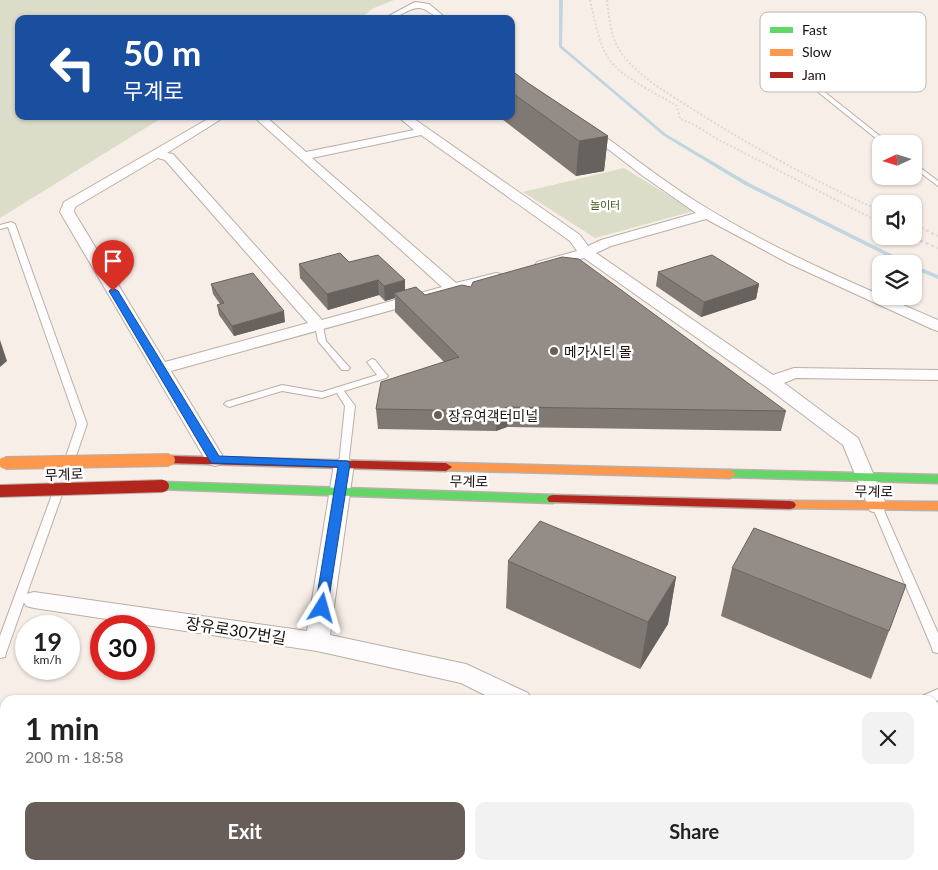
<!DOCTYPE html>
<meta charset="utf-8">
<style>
body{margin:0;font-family:Lato,"Noto Sans KR",sans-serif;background:#f2f2f2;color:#222;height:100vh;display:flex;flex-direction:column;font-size:19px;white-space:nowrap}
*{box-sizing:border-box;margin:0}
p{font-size:16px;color:#767676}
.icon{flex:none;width:28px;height:28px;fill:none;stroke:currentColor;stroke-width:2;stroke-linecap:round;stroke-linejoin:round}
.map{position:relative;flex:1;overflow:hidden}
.sheet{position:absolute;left:0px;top:695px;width:939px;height:175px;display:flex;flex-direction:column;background:#fff;border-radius:15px 15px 0 0;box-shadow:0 1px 4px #0004}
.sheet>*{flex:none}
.hud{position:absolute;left:15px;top:15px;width:500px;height:105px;border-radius:10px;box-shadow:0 1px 4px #0004;background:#1a4fa0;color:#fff;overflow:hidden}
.needle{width:32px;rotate:266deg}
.buttons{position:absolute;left:872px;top:135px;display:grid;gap:10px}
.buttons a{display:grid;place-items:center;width:50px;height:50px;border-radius:10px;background:#fff;box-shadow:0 1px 4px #0004;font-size:25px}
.speed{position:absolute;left:15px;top:615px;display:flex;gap:10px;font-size:25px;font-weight:700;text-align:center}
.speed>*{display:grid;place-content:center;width:65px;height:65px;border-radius:50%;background:#fff;box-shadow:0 1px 4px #0004;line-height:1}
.speed small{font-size:12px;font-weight:400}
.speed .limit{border:8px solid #d22;background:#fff;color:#111}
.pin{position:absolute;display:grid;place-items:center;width:42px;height:42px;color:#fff;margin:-51px -21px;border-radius:50% 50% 50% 0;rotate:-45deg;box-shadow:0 0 5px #0007}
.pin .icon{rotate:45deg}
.me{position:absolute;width:55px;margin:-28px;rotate:8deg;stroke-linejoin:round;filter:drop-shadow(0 0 4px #0008)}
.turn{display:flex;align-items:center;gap:18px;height:105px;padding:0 25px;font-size:22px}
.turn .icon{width:65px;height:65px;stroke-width:2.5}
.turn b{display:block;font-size:35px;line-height:42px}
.round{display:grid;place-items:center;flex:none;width:52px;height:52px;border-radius:10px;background:#f2f2f2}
.overview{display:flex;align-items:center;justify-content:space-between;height:85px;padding:0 25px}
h1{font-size:30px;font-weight:700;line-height:38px}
.button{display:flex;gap:10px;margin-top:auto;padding:10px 25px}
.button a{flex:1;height:58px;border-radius:10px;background:#685e59;color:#fff;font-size:20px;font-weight:700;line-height:58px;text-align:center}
.button a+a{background:#f2f2f2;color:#222}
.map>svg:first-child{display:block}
.green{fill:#dbddc9}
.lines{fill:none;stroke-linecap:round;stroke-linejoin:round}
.stream{fill:#bfd6e0;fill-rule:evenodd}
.lane-casing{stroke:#b8afa9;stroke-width:2}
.street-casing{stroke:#b8afa9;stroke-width:2}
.fast-casing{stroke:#b8afa9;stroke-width:3}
.slow-casing{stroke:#b8afa9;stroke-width:3}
.jam-casing{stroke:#b8afa9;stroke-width:3}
.path-far1{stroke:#dedad9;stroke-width:2;stroke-dasharray:2 2;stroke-linecap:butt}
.path{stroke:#dedad9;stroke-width:2.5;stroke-dasharray:3 3;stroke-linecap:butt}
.lane{fill:#fefcfc;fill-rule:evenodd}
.street{fill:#fefcfc;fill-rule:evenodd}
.fast{fill:#63d668;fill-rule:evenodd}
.slow{fill:#ff974d;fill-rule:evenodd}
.jam{fill:#b3261e;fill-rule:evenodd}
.slow-bridge-casing{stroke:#b8afa9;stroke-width:14;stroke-linecap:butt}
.jam-bridge-casing{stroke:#b8afa9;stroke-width:14;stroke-linecap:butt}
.slow-bridge{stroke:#ff974d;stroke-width:12}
.jam-bridge{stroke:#b3261e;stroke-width:12}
.wall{fill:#7f7873}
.shaded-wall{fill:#68625e}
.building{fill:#948c86;stroke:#68625e}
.route{fill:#1a73e8;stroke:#114b97}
.poi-dot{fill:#685e59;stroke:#fff;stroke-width:2}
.labels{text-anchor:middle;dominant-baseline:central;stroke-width:5;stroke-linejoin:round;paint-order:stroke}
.far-park-label{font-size:11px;fill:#465623;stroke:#fff}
.poi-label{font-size:14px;fill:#1b110c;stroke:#fff;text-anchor:start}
.street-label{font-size:14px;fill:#1b110c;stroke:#fff}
.near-street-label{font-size:16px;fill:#1b110c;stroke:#fff}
.key{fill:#fff;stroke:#bbb8b6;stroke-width:1}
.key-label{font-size:14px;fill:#1b110c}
</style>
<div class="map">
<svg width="938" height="870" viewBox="0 0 938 870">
<rect width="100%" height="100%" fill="#f8eee8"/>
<path class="green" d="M 0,0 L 394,0 L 374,8 L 359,19 L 19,19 L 19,116 L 165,116 L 0,218 Z
M 624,168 L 694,211 L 595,238 L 523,192 Z"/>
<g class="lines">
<path class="stream" d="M 559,0 L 563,0 L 562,46 L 666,134 L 749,183 L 911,264 L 903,264 L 745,185 L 664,136 L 559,47 Z
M 914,265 L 938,275 L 938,279 L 914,269 Z"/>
<defs>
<path id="lane" d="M 798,74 L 802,74 L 890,144 L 883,144 L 798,76 Z
M 914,163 L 938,181 L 938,186 L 914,168 Z
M 11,222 L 15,224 L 87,424 L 75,459 L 70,462 L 65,459 L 77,424 L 8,227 L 0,229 L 0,225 Z
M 319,323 L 323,326 L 326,341 L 348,366 L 350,368 L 348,370 L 342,370 L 318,341 L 315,326 Z
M 372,359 L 375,360 L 386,374 L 388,376 L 386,378 L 344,391 L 355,406 L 348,466 L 344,467 L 339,464 L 345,406 L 337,393 L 322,398 L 282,391 L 229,407 L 224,404 L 226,402 L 282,385 L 322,392 L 377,375 L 367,362 Z
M 58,488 L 63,492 L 6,653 L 5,657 L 0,658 L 0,636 L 53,492 Z
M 877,502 L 881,503 L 882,506 L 938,633 L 938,653 L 933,652 L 932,648 L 872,506 L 873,503 Z
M 938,689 L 938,700 L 934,703 L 934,700 L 920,700 L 922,696 Z"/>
<path id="street" d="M 415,2 L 429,4 L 447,19 C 433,19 427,7 418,8 C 405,9 400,19 383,19 Z
M 213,116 L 226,116 L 167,153 L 173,154 L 322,320 L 442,287 L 253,116 L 265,116 L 306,152 L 414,130 L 397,116 L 410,116 L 580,235 L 588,246 L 601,240 L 696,213 L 643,176 L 582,129 L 584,127 L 592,127 C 627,152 660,179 697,202 C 773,250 857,285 938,320 L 938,331 L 932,329 L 788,263 L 706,219 L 611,246 L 596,253 L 773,375 L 794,368 L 938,370 L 938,380 L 796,378 L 784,383 L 858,438 L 887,506 L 884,511 L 877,513 L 870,511 L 843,445 L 765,386 L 584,258 L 542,269 L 537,268 L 535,265 L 537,262 L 577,251 L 570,241 L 421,135 L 312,158 L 456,283 L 496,273 L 501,274 L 503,277 L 501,280 L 171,371 L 225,460 L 222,464 L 215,466 L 208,464 L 60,212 L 64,202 ZM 158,158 L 165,160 L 308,323 L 165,362 L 74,212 L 75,207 Z
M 344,458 L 351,460 L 354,464 L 330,635 L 466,664 L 528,693 L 532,700 L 495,700 L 461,683 L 317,651 L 34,608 L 26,606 L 23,600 L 26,594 L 34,592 L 307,631 L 334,464 L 337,460 Z
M 746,865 L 778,865 L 781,870 L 749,870 Z"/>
<path id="fast" d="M 730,470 L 938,475 L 938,483 L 726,477 L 724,474 L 726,471 Z
M 163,482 L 553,495 L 559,499 L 553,503 L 159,489 L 157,486 Z"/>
<path id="slow" d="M 446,463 L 730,470 L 736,474 L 730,478 L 442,470 L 440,467 L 442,464 Z
M 790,501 L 938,502 L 938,510 L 786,508 L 784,505 L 786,502 Z"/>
<path id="jam" d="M 169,456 L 446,463 L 452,467 L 446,471 L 165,463 L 163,460 L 165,457 Z
M 553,495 L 790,501 L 794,502 L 796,505 L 794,508 L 790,509 L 549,502 L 547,499 L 549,496 Z"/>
</defs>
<use href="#lane" class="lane-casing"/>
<use href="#street" class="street-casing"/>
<use href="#fast" class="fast-casing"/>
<use href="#slow" class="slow-casing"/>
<use href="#jam" class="jam-casing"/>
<path class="path-far1" d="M 590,0 C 595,20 598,46 612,63 C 628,81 656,93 677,106 L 680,119 L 693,124 L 719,140 L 881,223
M 607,0 C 609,19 611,39 622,54 C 640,78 669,94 694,110 C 754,148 816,182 881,211
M 65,19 L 94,0
M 0,41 L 19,39
M 0,55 L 19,52
M 0,120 L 19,107
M 914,225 L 917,227"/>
<path class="path" d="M 915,225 L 938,236
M 909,236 L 938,248"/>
<use href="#lane" class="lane"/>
<use href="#street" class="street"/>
<use href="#fast" class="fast"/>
<use href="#slow" class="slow"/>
<use href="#jam" class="jam"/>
<defs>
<path id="slow-bridge" d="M 5,463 L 169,460"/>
<path id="jam-bridge" d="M 0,491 L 163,486"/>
</defs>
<use href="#slow-bridge" class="slow-bridge-casing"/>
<use href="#jam-bridge" class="jam-bridge-casing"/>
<use href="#slow-bridge" class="slow-bridge"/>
<use href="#jam-bridge" class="jam-bridge"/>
</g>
<path class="wall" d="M 511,70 L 528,83 L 608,136 L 604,171 L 576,176 L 498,116 L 511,116 Z
M 349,262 L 405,290 L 786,411 L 781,431 L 507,427 L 496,431 L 378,429 L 376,409 L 444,362 L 395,312 L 395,298 L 385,301 L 379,295 L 328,310 L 300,278 L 299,264 Z
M 658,272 L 759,284 L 756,299 L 701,317 L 656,286 Z
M 211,284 L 285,322 L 234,336 L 219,315 L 217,305 L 220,304 L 213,294 Z
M 508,561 L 676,577 L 668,624 L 640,669 L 506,608 Z
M 732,568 L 889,631 L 871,679 L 721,616 Z"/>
<path class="shaded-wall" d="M 608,136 L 604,171 L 576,176 L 579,141 Z
M 378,280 L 379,295 L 328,310 L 327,294 Z
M 405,280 L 405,295 L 394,293 L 395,298 L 385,301 L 384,286 Z
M 759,284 L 756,299 L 701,317 L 704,302 Z
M 284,311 L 285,322 L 234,336 L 232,326 Z
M 0,340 L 7,361 L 0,367 Z
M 508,407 L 507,427 L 496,431 L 496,411 Z
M 676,577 L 668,624 L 640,669 L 648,622 Z"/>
<path class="building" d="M 511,70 L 528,83 L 608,136 L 579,141 L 511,92 Z
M 340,253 L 349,262 L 378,255 L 405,280 L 384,286 L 378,280 L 327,294 L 299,264 Z
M 712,255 L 759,284 L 704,302 L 658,272 Z
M 562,257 L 579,259 L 786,411 L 508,407 L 496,411 L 376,409 L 381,382 L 459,357 L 394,293 L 416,287 L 425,295 L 462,285 L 471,287 L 473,282 Z
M 253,273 L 284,311 L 232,326 L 217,305 L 224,303 L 211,284 Z
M 540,521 L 676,577 L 648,622 L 508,561 Z
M 754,528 L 906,585 L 889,631 L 732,568 Z"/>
<path class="route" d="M 113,288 L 118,291 L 219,456 L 348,461 L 350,464 L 327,611 L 322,613 L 317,611 L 315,608 L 338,467 L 211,463 L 109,291 Z"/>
<g class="poi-dot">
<circle cx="554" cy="351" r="5"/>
<circle cx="438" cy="415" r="5"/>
</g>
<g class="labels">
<g class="far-park-label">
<text x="605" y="204">놀이터</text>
</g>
<g class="poi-label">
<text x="564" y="351">메가시티 몰</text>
<text x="448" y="415">장유여객터미널</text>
</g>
<g class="street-label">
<text transform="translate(64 474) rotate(-2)">무계로</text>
<text transform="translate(469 481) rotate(1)">무계로</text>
<text transform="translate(874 491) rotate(1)">무계로</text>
</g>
<g class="near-street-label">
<text transform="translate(236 630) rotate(9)">장유로307번길</text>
</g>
</g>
<rect x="760" y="12" width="166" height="80" rx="8" class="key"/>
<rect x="770" y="27" width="23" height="6" fill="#63d668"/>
<rect x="770" y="49" width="23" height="7" fill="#ff974d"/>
<rect x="770" y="72" width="23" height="6" fill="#b3261e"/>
<g class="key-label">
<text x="802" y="35">Fast</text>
<text x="802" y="57">Slow</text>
<text x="802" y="80">Jam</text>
</g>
</svg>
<div class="buttons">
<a><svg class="needle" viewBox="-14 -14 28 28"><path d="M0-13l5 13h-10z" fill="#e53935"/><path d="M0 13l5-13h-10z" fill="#767676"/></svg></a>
<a><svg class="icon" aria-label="sound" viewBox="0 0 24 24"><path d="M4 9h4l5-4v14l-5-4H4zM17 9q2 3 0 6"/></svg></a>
<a><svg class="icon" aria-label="layers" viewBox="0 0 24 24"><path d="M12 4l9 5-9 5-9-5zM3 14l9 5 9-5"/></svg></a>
</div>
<div class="speed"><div>19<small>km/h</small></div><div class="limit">30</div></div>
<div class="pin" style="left:113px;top:291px;background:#d93025"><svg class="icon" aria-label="arrive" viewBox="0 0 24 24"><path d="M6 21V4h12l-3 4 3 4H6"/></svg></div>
<svg class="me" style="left:322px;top:608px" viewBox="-20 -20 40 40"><path d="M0-17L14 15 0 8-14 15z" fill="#1a73e8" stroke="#fff" stroke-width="4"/></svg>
<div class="hud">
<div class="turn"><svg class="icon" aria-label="left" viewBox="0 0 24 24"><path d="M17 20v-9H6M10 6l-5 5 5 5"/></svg><div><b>50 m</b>무계로</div></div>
</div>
<section class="sheet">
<div class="overview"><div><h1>1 min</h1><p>200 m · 18:58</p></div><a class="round"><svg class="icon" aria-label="close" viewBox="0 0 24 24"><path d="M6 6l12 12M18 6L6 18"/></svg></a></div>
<div class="button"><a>Exit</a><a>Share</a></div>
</section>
</div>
